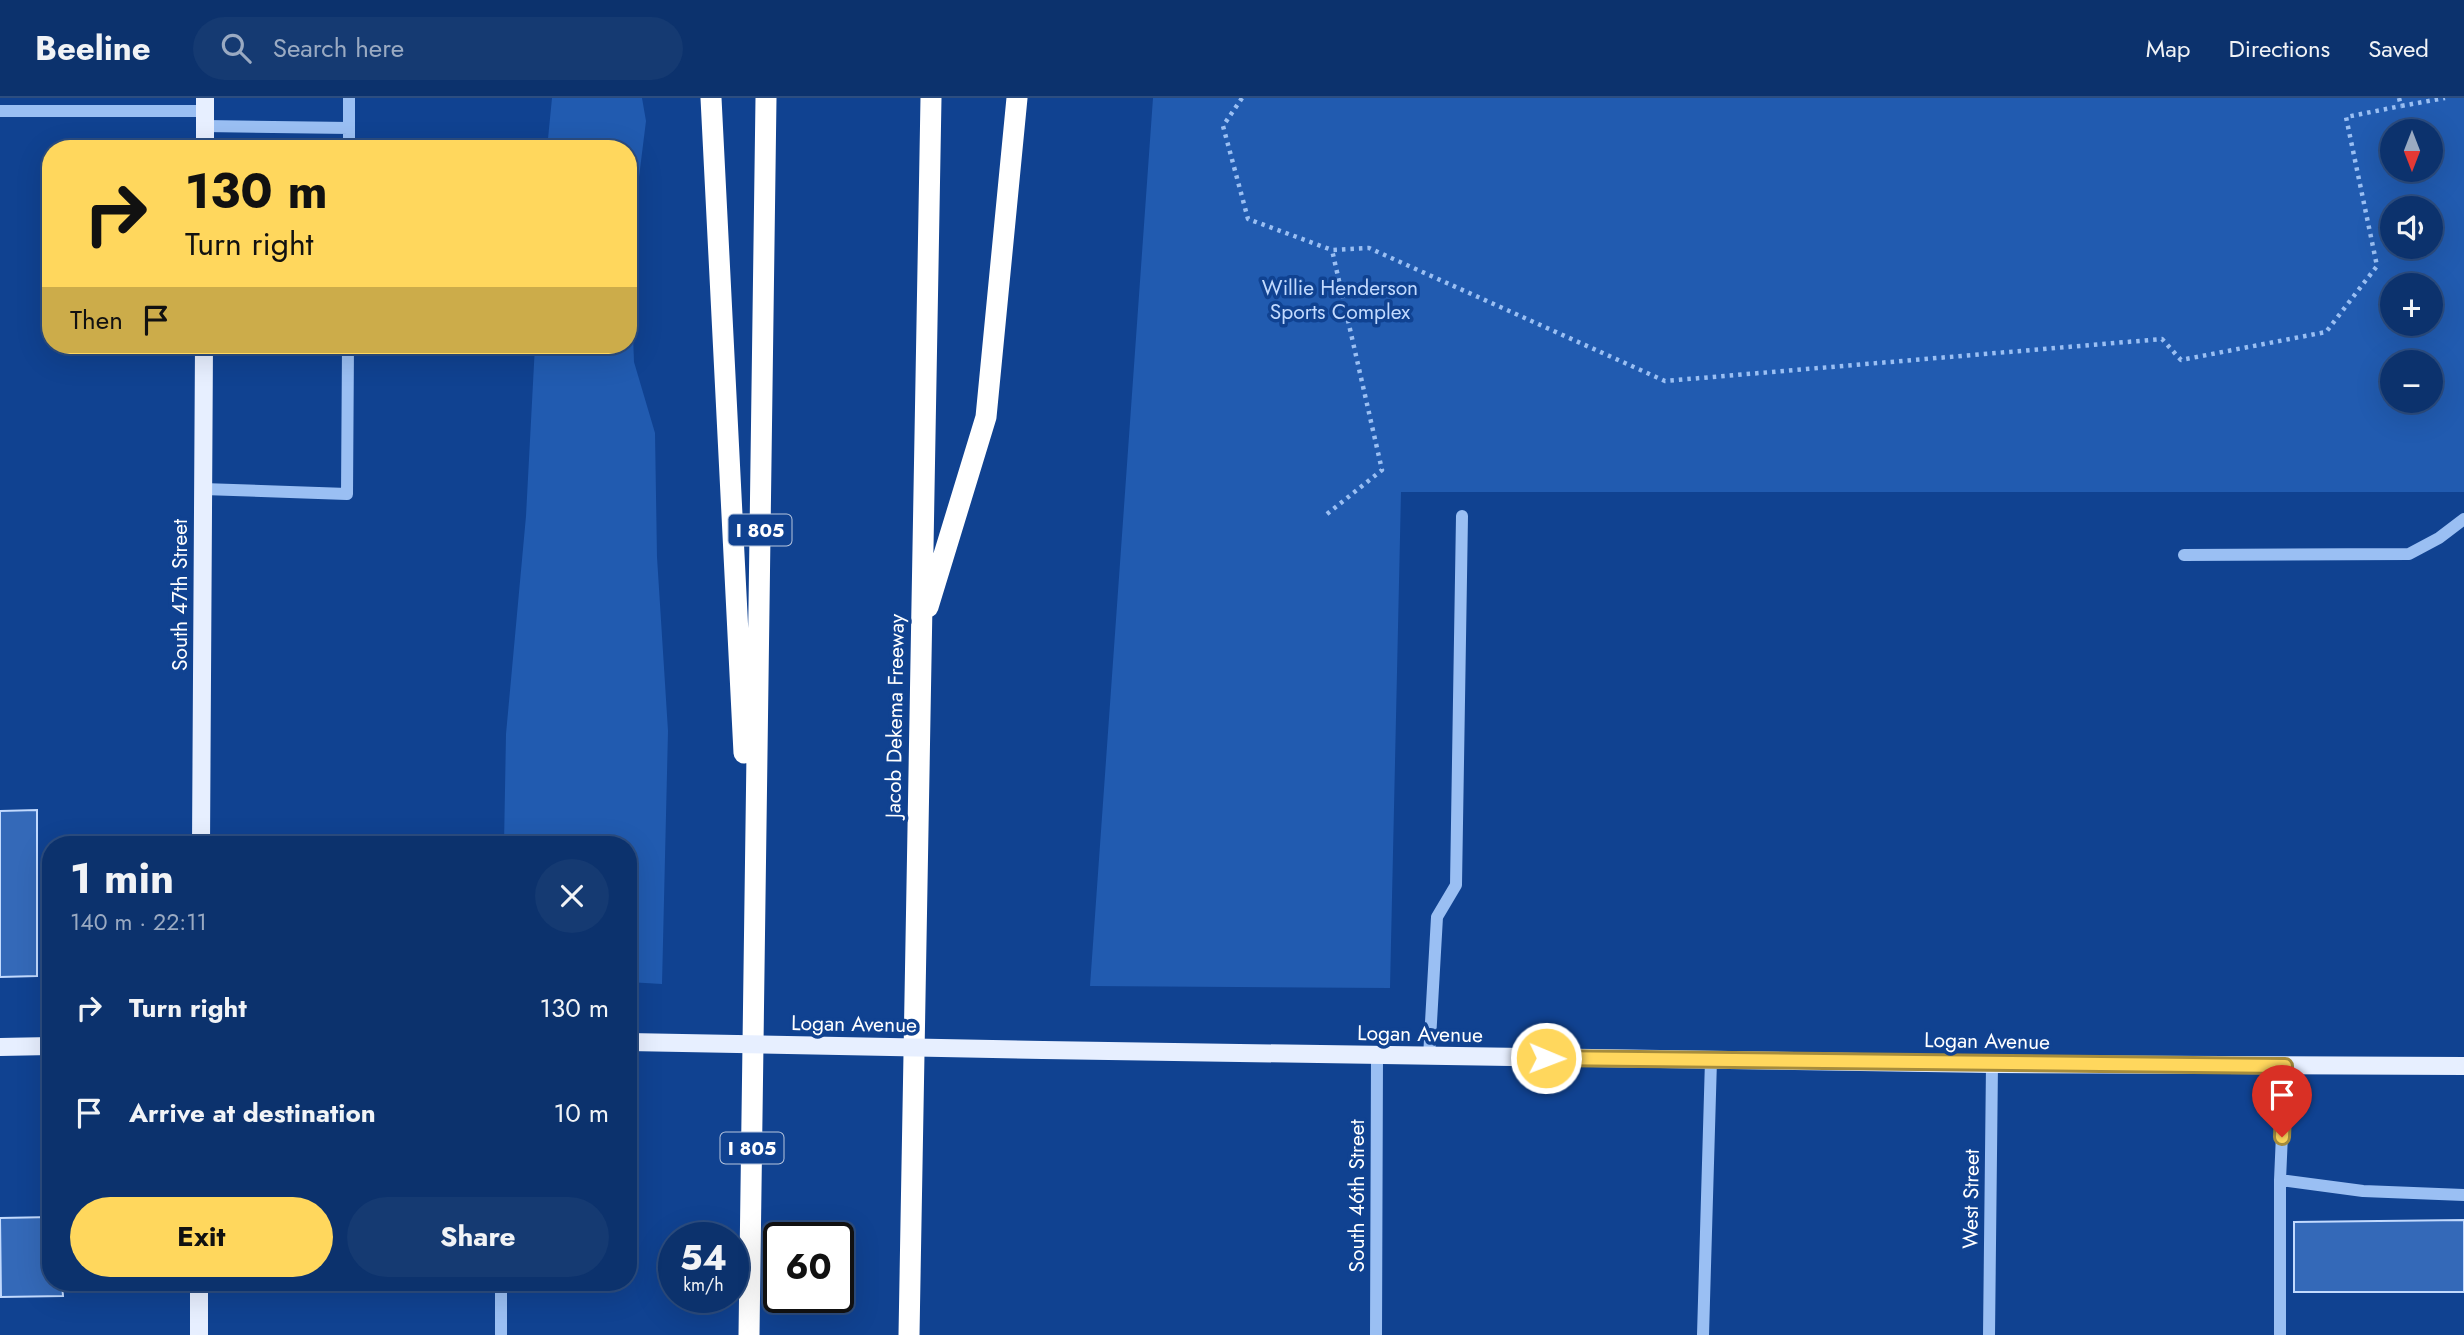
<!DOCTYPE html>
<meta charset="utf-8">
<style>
body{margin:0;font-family:Jost,sans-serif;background:#153a72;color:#f1f3f6;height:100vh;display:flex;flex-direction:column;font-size:26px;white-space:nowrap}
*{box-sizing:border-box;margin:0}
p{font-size:23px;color:#9aaac2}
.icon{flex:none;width:38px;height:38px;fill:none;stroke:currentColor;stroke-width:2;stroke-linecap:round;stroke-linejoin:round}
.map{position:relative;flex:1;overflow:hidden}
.details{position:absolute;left:42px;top:738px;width:595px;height:455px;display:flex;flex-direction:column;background:#0c326d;border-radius:28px;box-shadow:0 7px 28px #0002,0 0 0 2px #2c4d80}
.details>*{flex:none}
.hud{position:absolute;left:42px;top:42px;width:595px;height:214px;border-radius:28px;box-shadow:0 7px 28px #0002,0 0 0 2px #2c4d80;background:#ffd75d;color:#111;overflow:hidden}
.needle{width:46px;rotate:180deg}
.tools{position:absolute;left:2380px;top:21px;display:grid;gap:14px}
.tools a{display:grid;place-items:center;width:63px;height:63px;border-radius:50%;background:#0c326d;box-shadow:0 7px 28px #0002,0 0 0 2px #2c4d80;font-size:35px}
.speed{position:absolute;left:658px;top:1124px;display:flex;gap:14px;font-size:35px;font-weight:700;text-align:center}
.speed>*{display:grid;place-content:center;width:91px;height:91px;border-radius:50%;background:#0c326d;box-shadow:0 7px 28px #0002,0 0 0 2px #2c4d80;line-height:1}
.speed small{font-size:18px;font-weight:400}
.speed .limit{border:4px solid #111;border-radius:10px;background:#fff;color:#111}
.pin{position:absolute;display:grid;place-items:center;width:60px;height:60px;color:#fff;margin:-72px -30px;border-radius:50% 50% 50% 0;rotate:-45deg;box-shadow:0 0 7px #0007}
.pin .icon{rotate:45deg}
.me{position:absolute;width:77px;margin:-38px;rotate:91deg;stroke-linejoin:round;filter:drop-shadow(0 0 5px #0008)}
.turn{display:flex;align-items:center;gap:24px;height:147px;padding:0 28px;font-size:32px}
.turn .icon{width:91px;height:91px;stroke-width:2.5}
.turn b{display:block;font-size:49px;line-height:60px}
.then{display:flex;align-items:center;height:66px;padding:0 28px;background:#0003;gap:14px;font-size:26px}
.round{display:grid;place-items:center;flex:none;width:74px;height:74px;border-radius:37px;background:#153a72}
.summary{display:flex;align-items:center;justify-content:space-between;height:119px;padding:0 28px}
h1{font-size:42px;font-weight:700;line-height:52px}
.cta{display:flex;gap:14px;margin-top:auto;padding:14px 28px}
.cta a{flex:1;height:80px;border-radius:42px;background:#ffd75d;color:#111;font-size:28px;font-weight:700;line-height:80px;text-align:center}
.cta a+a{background:#153a72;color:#f1f3f6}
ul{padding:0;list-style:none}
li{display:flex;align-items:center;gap:21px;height:105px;padding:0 28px}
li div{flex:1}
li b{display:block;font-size:26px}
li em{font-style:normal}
header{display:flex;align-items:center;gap:42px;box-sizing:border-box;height:98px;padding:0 35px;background:#0c326d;border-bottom:2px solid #2c4d80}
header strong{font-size:33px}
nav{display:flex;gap:38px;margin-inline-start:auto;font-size:24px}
.search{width:490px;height:63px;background:#153a72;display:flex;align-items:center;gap:18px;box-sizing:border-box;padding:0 24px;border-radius:38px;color:#9aaac2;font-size:26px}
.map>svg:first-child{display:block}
.green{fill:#215bb0;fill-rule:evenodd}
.building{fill:#3469b8;stroke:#c2dafe;stroke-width:2}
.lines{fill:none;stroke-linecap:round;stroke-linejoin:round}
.path{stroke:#9abff3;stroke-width:4.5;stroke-dasharray:3.5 5;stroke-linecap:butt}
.minor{stroke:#9abff3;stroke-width:12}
.major{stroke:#e7efff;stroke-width:18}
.highway{stroke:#fff;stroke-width:21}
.major-bridge{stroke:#e7efff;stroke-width:18}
.route-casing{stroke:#a68c3c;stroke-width:18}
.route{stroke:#ffd75d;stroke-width:12}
.labels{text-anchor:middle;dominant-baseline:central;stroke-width:7;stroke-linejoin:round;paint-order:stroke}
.shield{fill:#104291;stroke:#b7c6de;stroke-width:2}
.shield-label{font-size:19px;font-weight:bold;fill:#fff}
.park-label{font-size:21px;fill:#c2dafe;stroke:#104291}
.street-label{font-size:21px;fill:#fff;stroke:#104291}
</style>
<header>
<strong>Beeline</strong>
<div class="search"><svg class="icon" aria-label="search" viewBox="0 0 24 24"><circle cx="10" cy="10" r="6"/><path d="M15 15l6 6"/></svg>Search here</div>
<nav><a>Map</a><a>Directions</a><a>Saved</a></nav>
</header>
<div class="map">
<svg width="2464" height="1237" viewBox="0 0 2464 1237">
<rect width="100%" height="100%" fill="#104291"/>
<path class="green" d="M 552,0 L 642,0 L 646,23 L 630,151 L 634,264 L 655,335 L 657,459 L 668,633 L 662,886 L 628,884 L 628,747 L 504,747 L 506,636 L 526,418 L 535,247 L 628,247 L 628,51 L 547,51 Z
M 1153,0 L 2464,0 L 2464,394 L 1401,394 L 1390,890 L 1090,888 ZM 2431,33 L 2431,72 L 2392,72 L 2392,33 ZM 2431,110 L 2431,149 L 2392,149 L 2392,110 ZM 2431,187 L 2431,226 L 2392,226 L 2392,187 ZM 2431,264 L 2431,303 L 2392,303 L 2392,264 Z"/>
<path class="building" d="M 37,712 L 37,878 L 0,879 L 0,713 Z
M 51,1119 L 51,1185 L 62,1185 L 63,1198 L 1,1199 L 0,1120 Z
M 2464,1122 L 2464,1194 L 2294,1194 L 2294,1124 Z"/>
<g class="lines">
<path class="path" d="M 1242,0 L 1223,28 L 1248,121 L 1332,152
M 2399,0 L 2401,8 L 2445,0
M 1327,416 L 1382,372 L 1332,152 L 1369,150 L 1665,283 L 2162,241 L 2181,262 L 2326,234 L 2377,168 L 2346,19 L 2401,8"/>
<path class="minor" d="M 0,13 L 205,13
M 205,28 L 349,30
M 349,51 L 349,0
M 203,391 L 347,396 L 348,247
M 2184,457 L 2409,456 L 2439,440 L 2464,421
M 1429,959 L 1437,819 L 1456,787 L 1462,418
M 2280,1082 L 2363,1093 L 2464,1097
M 501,1237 L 501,1185
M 1376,1237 L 1377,959
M 1703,1237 L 1711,962
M 1989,1237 L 1992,966
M 2280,1237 L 2280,1082 L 2285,968"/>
<path class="major" d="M 205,51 L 205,0
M 201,747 L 204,247
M 0,949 L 51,948
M 1043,952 L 1992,966 L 2464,968
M 199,1237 L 199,1185"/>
<path class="highway" d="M 711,0 L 744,655
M 928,509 L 986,319 L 1017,0
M 749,1237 L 766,0
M 909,1237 L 931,0"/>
<path class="major-bridge" d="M 628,944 L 1043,952"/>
</g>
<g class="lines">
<defs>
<path id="route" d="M 1546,960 L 2285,968 L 2282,1039"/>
</defs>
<use href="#route" class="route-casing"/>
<use href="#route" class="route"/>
</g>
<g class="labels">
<g class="shield">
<rect x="728.5" y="416.5" width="63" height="31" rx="5"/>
<rect x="720.5" y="1034.5" width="63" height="31" rx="5"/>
</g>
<g class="shield-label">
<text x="760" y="432">I 805</text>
<text x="752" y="1050">I 805</text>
</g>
<g class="park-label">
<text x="1340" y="190">Willie Henderson<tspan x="1340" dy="24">Sports Complex</tspan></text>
</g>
<g class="street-label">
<text transform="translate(180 497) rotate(-90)">South 47th Street</text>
<text transform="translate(895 618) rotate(-89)">Jacob Dekema Freeway</text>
<text transform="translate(854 926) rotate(1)">Logan Avenue</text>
<text transform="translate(1420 936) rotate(1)">Logan Avenue</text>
<text transform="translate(1987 943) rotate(1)">Logan Avenue</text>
<text transform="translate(1357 1098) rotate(-90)">South 46th Street</text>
<text transform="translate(1971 1101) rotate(-89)">West Street</text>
</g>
</g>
</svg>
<div class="tools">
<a><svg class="needle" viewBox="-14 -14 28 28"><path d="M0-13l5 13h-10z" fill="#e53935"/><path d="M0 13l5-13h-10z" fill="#9aaac2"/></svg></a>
<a><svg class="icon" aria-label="sound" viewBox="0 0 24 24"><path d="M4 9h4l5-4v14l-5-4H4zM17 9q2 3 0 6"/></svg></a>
<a>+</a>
<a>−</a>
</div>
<div class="speed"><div>54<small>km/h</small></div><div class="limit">60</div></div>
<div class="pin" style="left:2282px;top:1039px;background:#d93025"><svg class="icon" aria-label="arrive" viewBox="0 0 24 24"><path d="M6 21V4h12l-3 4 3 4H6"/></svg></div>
<svg class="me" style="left:1546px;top:960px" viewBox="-20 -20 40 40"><circle r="17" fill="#ffd75d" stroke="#fff" stroke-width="3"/><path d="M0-11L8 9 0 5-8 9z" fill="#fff"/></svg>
<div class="hud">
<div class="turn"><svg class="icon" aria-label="right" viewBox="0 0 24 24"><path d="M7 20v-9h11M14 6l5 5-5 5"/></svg><div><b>130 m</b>Turn right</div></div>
<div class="then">Then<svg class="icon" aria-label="arrive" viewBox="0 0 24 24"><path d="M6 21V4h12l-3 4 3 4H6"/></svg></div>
</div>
<section class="details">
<div class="summary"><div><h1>1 min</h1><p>140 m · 22:11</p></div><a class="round"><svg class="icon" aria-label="close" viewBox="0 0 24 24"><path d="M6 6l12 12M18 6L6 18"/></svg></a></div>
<ul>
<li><svg class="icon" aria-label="right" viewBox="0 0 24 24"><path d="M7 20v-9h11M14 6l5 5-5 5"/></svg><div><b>Turn right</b></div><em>130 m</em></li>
<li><svg class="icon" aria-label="arrive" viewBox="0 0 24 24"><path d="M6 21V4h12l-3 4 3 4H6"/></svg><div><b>Arrive at destination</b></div><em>10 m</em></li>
</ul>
<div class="cta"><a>Exit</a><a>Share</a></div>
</section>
</div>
